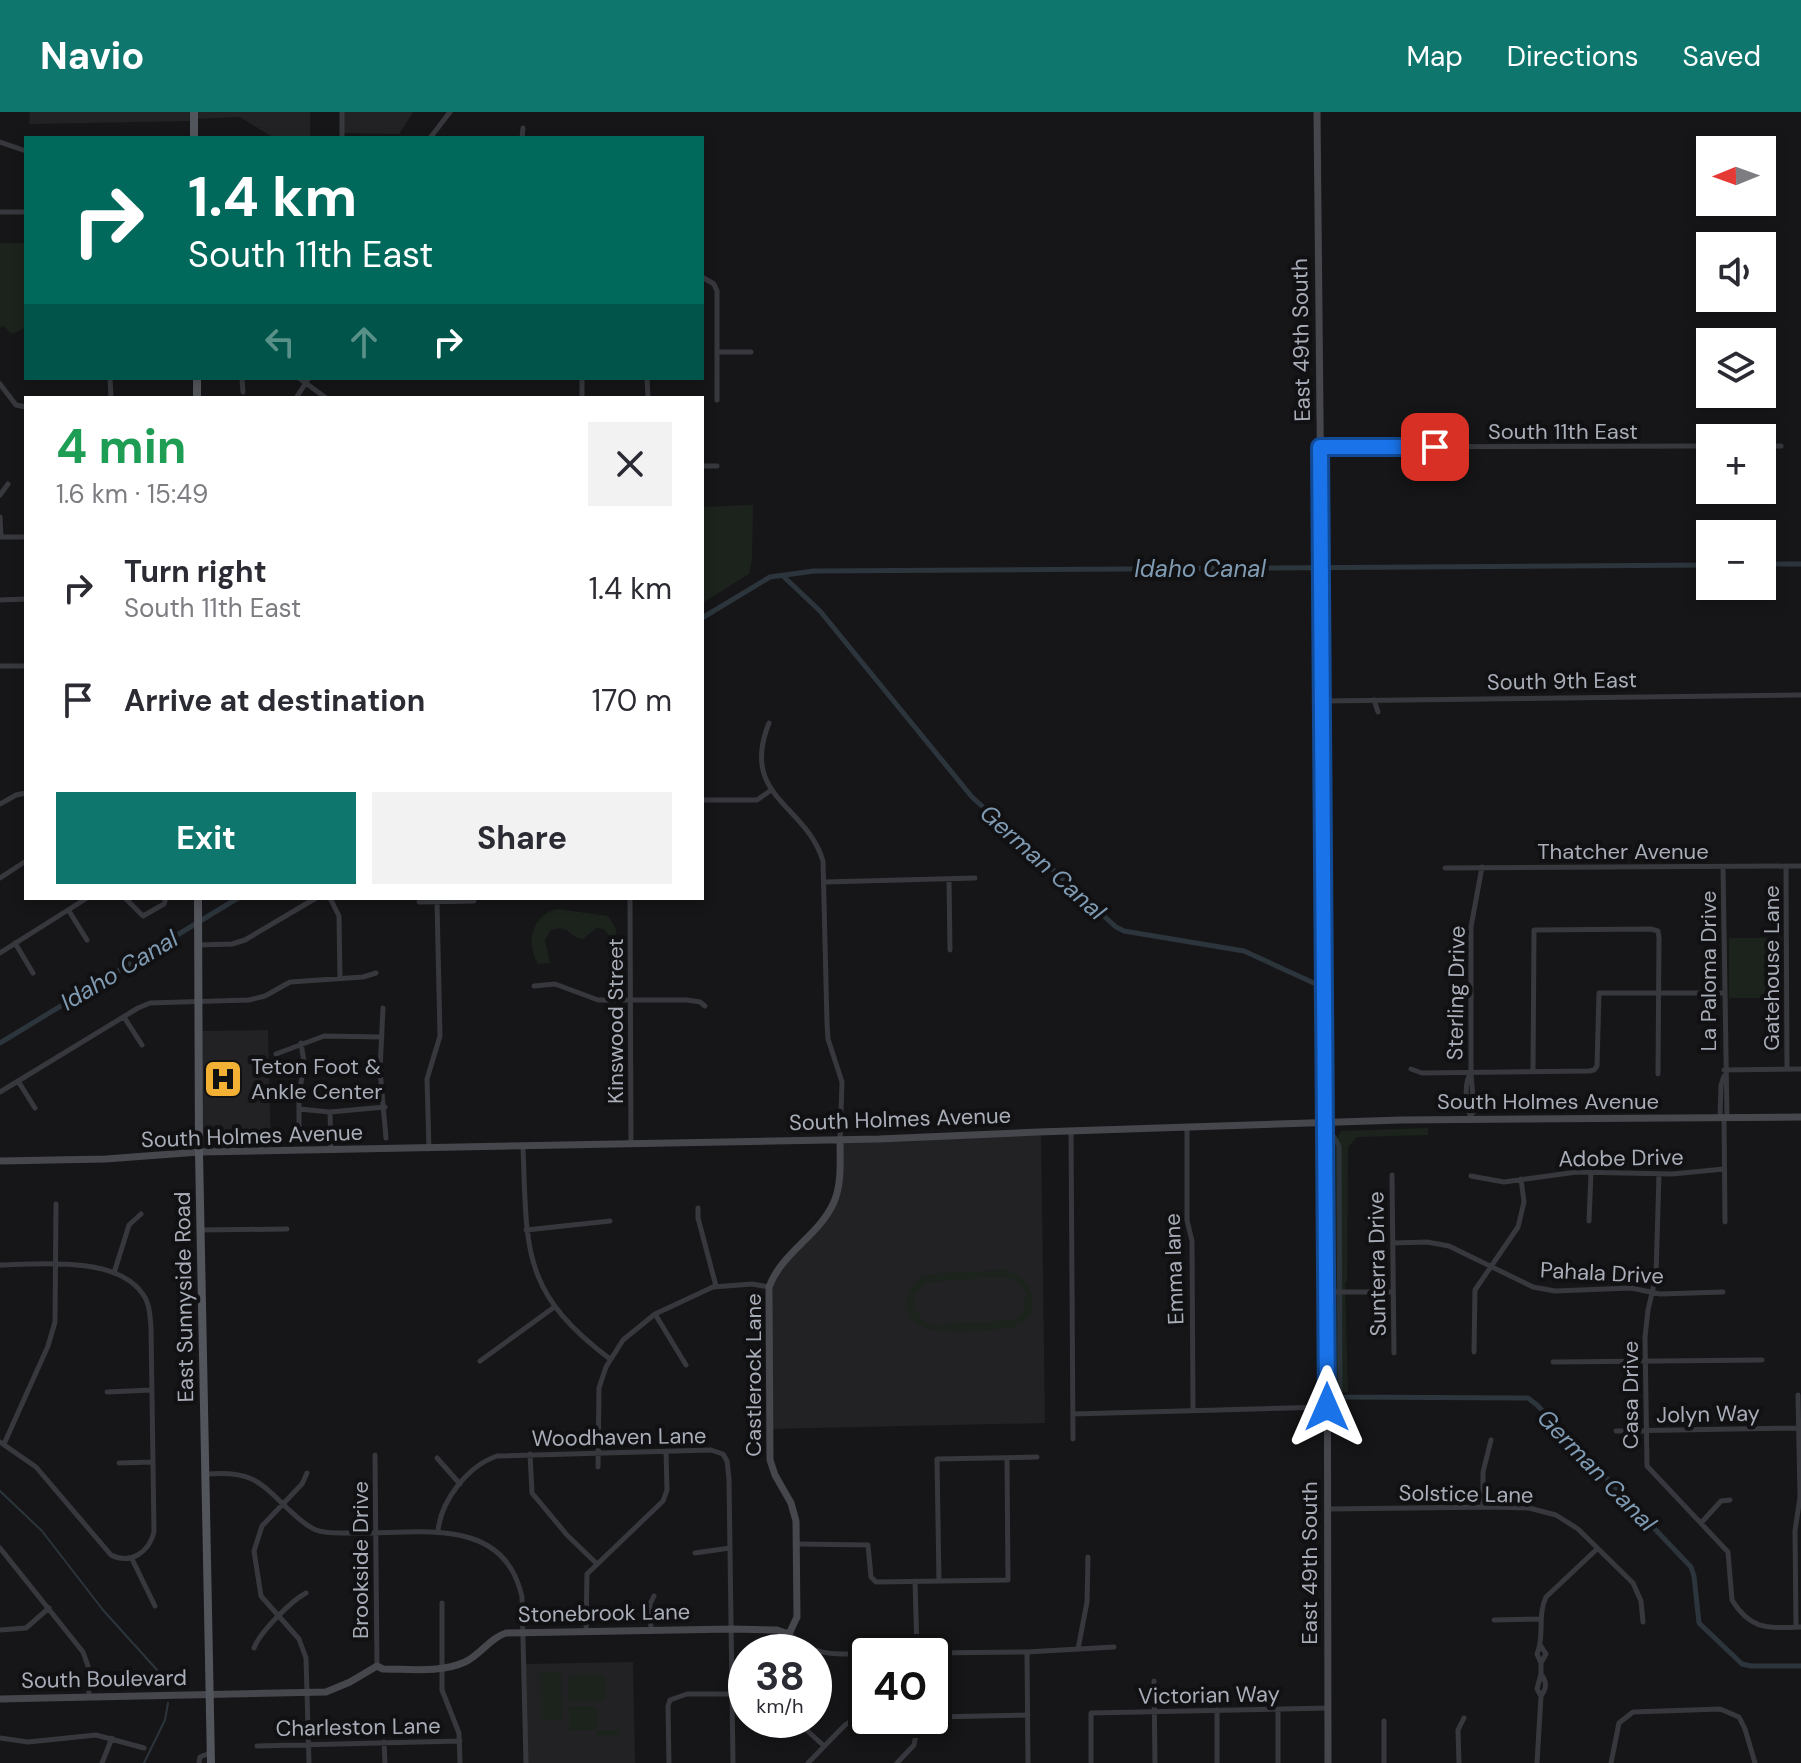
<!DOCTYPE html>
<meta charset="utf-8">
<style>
body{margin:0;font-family:"DM Sans",sans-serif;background:#f2f2f3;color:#2b2b33;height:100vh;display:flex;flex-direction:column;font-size:30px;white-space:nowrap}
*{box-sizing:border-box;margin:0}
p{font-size:26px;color:#7c7c81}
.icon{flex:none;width:44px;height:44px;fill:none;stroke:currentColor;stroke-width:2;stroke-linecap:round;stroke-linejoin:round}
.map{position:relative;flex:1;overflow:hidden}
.drawer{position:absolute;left:24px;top:284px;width:680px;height:504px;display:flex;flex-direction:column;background:#fff;border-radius:0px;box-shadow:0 4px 12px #0003}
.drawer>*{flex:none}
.top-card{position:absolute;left:24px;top:24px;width:680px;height:244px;border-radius:0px;box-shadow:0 4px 12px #0003;background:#00695c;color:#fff;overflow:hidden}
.needle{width:52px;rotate:269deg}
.buttons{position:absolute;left:1696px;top:24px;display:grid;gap:16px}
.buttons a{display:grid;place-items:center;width:80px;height:80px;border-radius:0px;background:#fff;box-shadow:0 4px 12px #0003;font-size:40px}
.speed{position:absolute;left:728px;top:1522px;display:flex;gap:16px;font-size:40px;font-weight:700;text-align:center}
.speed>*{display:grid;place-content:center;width:104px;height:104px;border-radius:50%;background:#fff;box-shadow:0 4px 12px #0003;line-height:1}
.speed small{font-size:20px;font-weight:400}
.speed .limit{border:4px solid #111;border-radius:12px;background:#fff;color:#111}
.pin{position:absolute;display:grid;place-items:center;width:68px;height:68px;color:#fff;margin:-34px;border-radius:16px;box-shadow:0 4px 12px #0006}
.me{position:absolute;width:88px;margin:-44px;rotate:0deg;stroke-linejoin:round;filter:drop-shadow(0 0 6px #0008)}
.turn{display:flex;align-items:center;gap:28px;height:168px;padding:0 32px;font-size:36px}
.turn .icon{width:104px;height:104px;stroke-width:2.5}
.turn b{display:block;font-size:56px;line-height:68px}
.lanes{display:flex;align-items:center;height:76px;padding:0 32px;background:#0003;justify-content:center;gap:40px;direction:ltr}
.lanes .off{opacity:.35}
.round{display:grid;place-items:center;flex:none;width:84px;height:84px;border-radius:0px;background:#f2f2f3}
.head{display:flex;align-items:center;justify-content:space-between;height:136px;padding:0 32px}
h1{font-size:48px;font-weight:700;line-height:60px;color:#1e9e55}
.button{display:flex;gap:16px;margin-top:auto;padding:16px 32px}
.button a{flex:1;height:92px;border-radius:0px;background:#0f766e;color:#fff;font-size:32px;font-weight:700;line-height:92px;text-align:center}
.button a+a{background:#f2f2f3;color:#2b2b33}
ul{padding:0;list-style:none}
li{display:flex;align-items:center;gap:24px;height:112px;padding:0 32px}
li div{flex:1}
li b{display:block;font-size:30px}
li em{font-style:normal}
header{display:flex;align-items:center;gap:48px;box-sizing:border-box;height:112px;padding:0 40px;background:#0f766e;color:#fff}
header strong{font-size:38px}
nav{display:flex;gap:44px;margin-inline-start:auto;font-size:28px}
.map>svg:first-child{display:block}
.built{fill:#222225}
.green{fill:#1c231d;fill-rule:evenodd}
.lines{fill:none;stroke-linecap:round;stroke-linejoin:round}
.stream{stroke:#2c353c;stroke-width:2}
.canal{stroke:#2c353c;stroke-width:5}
.street{stroke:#37383d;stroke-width:5}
.secondary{stroke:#45474d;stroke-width:7}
.primary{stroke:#53555c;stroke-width:8}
.route-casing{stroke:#114b97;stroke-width:20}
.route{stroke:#1a73e8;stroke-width:14}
.labels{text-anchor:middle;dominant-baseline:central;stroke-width:8;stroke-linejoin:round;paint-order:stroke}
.street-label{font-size:22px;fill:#a8adb8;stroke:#111113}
.poi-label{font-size:22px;fill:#a8adb8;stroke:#111113;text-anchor:start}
.water-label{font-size:24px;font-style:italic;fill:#7f9bb3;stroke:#111113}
</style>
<header>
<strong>Navio</strong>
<nav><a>Map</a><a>Directions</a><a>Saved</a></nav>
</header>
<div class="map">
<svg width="1801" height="1651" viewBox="0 0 1801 1651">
<rect width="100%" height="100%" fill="#161618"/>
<path class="built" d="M 30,0 L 310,0 L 310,26 L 274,26 L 240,5 L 194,7 L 194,9 L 29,12 Z
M 342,0 L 413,0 L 399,22 L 342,21 Z
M 268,918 L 271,1039 L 199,1040 L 199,919 Z
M 1041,1019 L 1045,1311 L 769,1317 L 773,1165 L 821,1111 L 837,1081 L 840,1028 Z
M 633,1550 L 635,1651 L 526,1651 L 525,1552 Z"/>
<path class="green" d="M 0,131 L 26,131 L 26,215 L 12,222 L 4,214 L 0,216 Z
M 753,393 L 752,447 L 749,462 L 702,491 L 702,395 Z
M 557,797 L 608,804 L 616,817 L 615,838 L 611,837 L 609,823 L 604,817 L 597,816 L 583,827 C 568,825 570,812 551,818 L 545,828 L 550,851 L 538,852 C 525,832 532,803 557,797 Z
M 1729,826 L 1779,826 L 1779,886 L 1729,886 Z
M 1428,1016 L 1428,1023 L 1357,1025 L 1348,1035 L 1347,1168 L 1345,1172 L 1348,1280 L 1336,1281 L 1335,1030 L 1341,1019 Z
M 1008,1158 C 1028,1166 1036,1180 1031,1201 L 1025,1209 L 1011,1216 C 984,1217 905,1233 907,1190 C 907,1176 916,1167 928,1162 ZM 1003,1165 L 1016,1168 L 1026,1182 L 1023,1200 L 1014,1208 L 933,1213 C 919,1208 912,1198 915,1183 L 926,1170 Z
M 540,1560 L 561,1560 L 562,1608 L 541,1609 Z
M 605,1563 L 606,1588 L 569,1589 L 568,1564 Z
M 569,1594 L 597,1594 L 597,1618 L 620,1618 L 620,1624 L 597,1625 L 597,1618 L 569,1618 Z"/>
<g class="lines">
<path class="stream" d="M 0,1379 L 42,1419 L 103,1498 L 158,1559 L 167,1572
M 144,1651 L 165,1608 L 168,1591"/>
<path class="canal" d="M 1762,452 L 1801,452
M 783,464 L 820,499 L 972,685 L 1116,815 L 1124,819 L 1244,839 L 1316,872 L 1319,1001
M 702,506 L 770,465 L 814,459 L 1710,453
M 0,931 L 238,786
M 1334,1025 L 1339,1034 L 1340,1285 L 1528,1286 L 1537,1293 L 1691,1455 L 1694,1464 L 1699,1511 L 1742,1552 L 1751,1554 L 1801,1554"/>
<path class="street" d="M 342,0 L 342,26
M 430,26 L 450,0
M 522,26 L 523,16
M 0,30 L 26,39
M 0,100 L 26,100
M 702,165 L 714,172 L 717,179 L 717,288
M 718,240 L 751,240
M 110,266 L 111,286
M 242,266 L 243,280
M 299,266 L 326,286
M 582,266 L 582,286
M 647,266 L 648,286
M 0,272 L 16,293 L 26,295
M 296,286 L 309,266
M 1762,334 L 1781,334
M 1320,335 L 1710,334
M 702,354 L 717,354
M 0,383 L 8,372
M 0,405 L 1,425
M 0,425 L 26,425
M 0,488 L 26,487
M 0,554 L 26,554
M 1374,588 L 1378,600
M 1323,589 L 1801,583
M 769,611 C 739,685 806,692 823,749 L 827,911 L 828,927 L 842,970 L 840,1028
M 702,688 L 757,688 L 770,679
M 0,692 L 16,683 L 26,681
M 1786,754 L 1787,957
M 1723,755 L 1727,1006
M 1445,756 L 1801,754
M 0,766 L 26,749
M 949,767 L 950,838
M 825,770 L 975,766
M 125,786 L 143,804 L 164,792 L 166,786
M 330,786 L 339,804 L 340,867
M 630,786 L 631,1032
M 419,790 L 474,789
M 69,799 L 87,828
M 15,831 L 33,861
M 199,833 L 232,832 L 245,828 L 316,786
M 0,841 L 87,786
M 534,874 L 555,872 L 598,888 L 687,888 L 700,890 L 705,894
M 383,896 L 380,958 L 386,1026
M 124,905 L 142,933
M 276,942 L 324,924 L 382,925
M 1411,957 L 1422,961 L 1589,959 L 1594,958 L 1597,954 L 1599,881 L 1724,881
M 1724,958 L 1801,957
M 1533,960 L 1534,818 L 1651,817 L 1658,819 L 1659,826 L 1658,962
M 18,969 L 35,996
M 0,980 L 138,896 L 150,891 L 249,888 L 265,884 L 290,870 L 363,865 L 376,861
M 299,997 L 330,1000 L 385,995
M 330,1000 L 331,1037
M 1471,1003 L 1474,999 L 1471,961
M 1720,1005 L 1721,973 L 1724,964
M 1724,1006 L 1725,1110
M 1471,1007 C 1467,994 1463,973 1471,960 L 1471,815 L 1482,755
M 1187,1015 L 1187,1108 L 1192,1129 L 1193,1298
M 1071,1019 L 1073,1327
M 299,1027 L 299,986 L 304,950 L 301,931
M 523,1035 C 527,1138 521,1180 610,1247
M 429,1037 L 427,967 L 440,924 L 437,790
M 1659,1062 L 1656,1164 L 1648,1198 L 1645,1225 L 1647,1354 L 1728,1440 L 1732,1488 C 1751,1519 1769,1516 1801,1515
M 1392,1063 L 1394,1241
M 1471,1064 L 1504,1070 L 1577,1060 L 1672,1062 L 1724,1057
M 698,1096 L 698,1106 L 716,1174
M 1589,1109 L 1591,1060
M 201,1118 L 287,1117
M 526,1118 L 610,1109
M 1393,1131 L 1427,1130 L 1449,1134 L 1533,1175 L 1555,1179 L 1631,1176 L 1660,1182 L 1723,1180
M 0,1153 C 39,1152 116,1144 142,1181 C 150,1191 150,1204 151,1216 L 154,1420 C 149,1440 131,1453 111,1443 L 36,1355 L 0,1330
M 114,1161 L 129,1113 L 141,1102
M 1327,1180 L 1393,1180
M 655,1202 L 686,1253
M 1474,1240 L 1475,1178 L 1518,1115 L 1524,1090 L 1521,1067
M 480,1249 L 553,1196
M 1553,1250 L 1762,1248
M 107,1280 L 152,1278
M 1073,1302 L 1327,1295
M 1616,1319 L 1798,1316
M 4,1332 L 48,1234 L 55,1210 L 56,1092
M 530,1342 L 532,1381 L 567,1423 L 596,1451
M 375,1343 L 377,1554
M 437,1346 L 460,1372
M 119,1351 L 153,1350
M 598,1355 L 599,1276 L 606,1255 L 623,1228 L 655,1202 L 713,1175 L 752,1172 L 769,1175
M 307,1361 L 302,1372 L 262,1414 L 254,1439 L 261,1484 L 299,1527 L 306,1546 L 309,1651
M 207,1362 C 249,1359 258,1367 287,1396 C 296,1404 304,1413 316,1418 C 327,1422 340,1421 352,1421 C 415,1423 504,1401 522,1485 L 526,1651
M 1483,1395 L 1483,1360 L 1491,1328
M 1327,1397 L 1495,1395 L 1529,1396 L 1556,1403 L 1578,1417 L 1633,1471 L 1641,1489 L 1643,1510
M 1701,1411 L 1721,1389 L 1730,1388
M 438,1419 C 441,1388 468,1354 497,1344 L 711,1338 L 723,1342 L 727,1349 L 729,1367 L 733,1651
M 797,1432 L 868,1433 L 871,1465 L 876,1470 L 1008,1468 L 1007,1346
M 0,1436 L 83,1540 L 88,1554 L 89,1584
M 695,1441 L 730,1436
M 132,1447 L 155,1494
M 915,1469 L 917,1540
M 939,1469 L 937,1347 L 1037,1345
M 442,1491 L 442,1578 L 459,1621 L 460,1651
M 1494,1508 L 1540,1507
M 1796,1515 L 1795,1419 L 1800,1385 L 1798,1283
M 0,1518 L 26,1516 L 49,1496
M 651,1518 L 650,1492 L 654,1484
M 586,1519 L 587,1462 L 663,1389 L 667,1378 L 666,1339
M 789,1522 C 816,1545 833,1542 866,1542
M 254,1536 C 260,1520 291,1489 306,1481
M 1078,1537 L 1087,1490 L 1088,1445
M 1027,1540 L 1028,1651
M 934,1541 L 1027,1540 L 1114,1535
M 1541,1551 L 1546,1542 L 1541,1534
M 1154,1569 L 1155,1651
M 1541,1584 L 1537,1577 L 1541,1562 L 1541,1551 L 1537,1542 C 1545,1524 1537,1504 1546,1485 L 1597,1437
M 1217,1598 L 1217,1651
M 1278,1598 L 1278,1651
M 934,1605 L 1028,1603
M 800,1612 L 824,1634
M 0,1626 L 28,1630 L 96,1623 L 144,1636
M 384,1630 L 385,1651
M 257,1634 L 460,1629
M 102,1651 L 112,1626
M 199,1651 L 200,1645 L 210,1641
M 669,1651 L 668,1594 L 670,1588 L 687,1582 L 732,1582
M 808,1651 L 845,1613 L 851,1609 L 866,1607
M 897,1651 L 914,1633 L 919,1608
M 1091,1651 L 1091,1601 L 1328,1596
M 1384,1651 L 1384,1609
M 1459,1651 L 1458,1618 L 1464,1606
M 1537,1651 L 1541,1584 C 1547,1576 1547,1570 1541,1562
M 1611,1651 L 1619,1611 L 1633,1600 L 1720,1597 L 1739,1605 L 1745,1617 L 1755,1651"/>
<path class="secondary" d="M 1317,0 L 1327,1011 L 1328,1651
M 0,1049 L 106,1047 L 199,1040 L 879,1027 L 1038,1020 L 1401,1008 L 1801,1005
M 0,1587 L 326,1580 L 350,1570 L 377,1554 L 383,1557 C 409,1557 441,1561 465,1550 C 480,1543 490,1526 506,1521 L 732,1517 L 777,1518 L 789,1522 L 797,1505 L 796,1409 L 791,1391 L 775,1363 L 770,1348 L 769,1175 C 782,1140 819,1124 834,1090 C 842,1071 840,1049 840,1028"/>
<path class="primary" d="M 194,0 L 194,26
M 197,266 L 197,286
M 198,786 L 199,1040 L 211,1651"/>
</g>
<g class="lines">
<defs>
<path id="route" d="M 1327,1295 L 1320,335 L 1435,335"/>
</defs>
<use href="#route" class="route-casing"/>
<use href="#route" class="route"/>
</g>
<defs>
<symbol id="hospital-square" viewBox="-11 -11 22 22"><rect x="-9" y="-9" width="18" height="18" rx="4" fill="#f2b134" stroke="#111113"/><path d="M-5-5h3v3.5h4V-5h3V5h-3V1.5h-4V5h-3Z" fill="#111"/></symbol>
</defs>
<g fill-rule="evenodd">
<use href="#hospital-square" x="201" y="945" width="44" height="44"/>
</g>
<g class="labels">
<g class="street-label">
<text transform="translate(1301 228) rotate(-91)">East 49th South</text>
<text x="1563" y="319">South 11th East</text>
<text transform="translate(1562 569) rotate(-1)">South 9th East</text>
<text x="1623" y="739">Thatcher Avenue</text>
<text transform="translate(1771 856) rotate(-90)">Gatehouse Lane</text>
<text transform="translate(1708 859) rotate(-90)">La Paloma Drive</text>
<text transform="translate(1456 881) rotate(-89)">Sterling Drive</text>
<text transform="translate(615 909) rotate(-90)">Kinswood Street</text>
<text x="1548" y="989">South Holmes Avenue</text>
<text transform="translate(900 1007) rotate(-2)">South Holmes Avenue</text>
<text transform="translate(252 1024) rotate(-2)">South Holmes Avenue</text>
<text transform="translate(1621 1046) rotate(-1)">Adobe Drive</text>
<text transform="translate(1377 1152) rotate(-91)">Sunterra Drive</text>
<text transform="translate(1174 1157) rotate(-92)">Emma lane</text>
<text transform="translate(1602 1161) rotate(3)">Pahala Drive</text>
<text transform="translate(184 1185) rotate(-91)">East Sunnyside Road</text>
<text transform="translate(753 1263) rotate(-90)">Castlerock Lane</text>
<text transform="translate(1630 1283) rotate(-90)">Casa Drive</text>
<text transform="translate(1708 1302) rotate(-1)">Jolyn Way</text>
<text transform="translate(619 1325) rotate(-1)">Woodhaven Lane</text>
<text transform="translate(1466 1382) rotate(1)">Solstice Lane</text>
<text transform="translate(360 1448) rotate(-90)">Brookside Drive</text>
<text transform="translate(1309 1451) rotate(-90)">East 49th South</text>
<text transform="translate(604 1501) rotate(-1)">Stonebrook Lane</text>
<text transform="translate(104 1567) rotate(-1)">South Boulevard</text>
<text transform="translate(1209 1583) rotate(-1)">Victorian Way</text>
<text transform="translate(358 1615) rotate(-1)">Charleston Lane</text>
</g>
<g class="poi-label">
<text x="251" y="954">Teton Foot &amp;<tspan x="251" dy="25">Ankle Center</tspan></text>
</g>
<g class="water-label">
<text x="1200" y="456">Idaho Canal</text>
<text transform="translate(1043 750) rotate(42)">German Canal</text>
<text transform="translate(119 858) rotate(-31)">Idaho Canal</text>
<text transform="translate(1597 1358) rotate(46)">German Canal</text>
</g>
</g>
</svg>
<div class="buttons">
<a><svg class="needle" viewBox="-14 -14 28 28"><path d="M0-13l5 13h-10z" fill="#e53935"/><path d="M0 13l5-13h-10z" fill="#7c7c81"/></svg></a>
<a><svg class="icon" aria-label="sound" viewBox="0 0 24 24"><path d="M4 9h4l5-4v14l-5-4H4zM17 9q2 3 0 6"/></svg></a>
<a><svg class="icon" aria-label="layers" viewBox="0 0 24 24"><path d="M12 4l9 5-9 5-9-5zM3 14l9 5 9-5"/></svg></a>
<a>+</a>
<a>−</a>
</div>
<div class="speed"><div>38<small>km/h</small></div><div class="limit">40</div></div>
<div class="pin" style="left:1435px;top:335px;background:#d93025"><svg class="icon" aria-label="arrive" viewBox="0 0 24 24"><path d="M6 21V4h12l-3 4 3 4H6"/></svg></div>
<svg class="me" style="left:1327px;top:1295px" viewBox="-20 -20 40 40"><path d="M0-17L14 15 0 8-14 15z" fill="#1a73e8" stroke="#fff" stroke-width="4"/></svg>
<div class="top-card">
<div class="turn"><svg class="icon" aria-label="right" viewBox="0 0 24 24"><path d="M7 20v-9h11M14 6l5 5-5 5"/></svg><div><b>1.4 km</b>South 11th East</div></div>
<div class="lanes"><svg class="icon off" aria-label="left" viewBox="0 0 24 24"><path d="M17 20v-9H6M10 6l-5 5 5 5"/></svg><svg class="icon off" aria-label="ahead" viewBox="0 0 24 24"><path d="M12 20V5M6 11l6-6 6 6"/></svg><svg class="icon" aria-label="right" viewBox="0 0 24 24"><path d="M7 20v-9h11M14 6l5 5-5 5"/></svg></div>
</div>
<section class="drawer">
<div class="head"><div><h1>4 min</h1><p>1.6 km · 15:49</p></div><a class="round"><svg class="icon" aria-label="close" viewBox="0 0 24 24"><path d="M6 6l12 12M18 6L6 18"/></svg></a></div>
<ul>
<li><svg class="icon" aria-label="right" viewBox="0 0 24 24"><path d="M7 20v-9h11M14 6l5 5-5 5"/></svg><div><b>Turn right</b><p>South 11th East</p></div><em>1.4 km</em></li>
<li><svg class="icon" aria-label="arrive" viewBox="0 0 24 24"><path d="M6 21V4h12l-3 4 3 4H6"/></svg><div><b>Arrive at destination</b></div><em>170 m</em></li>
</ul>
<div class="button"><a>Exit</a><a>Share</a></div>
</section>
</div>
